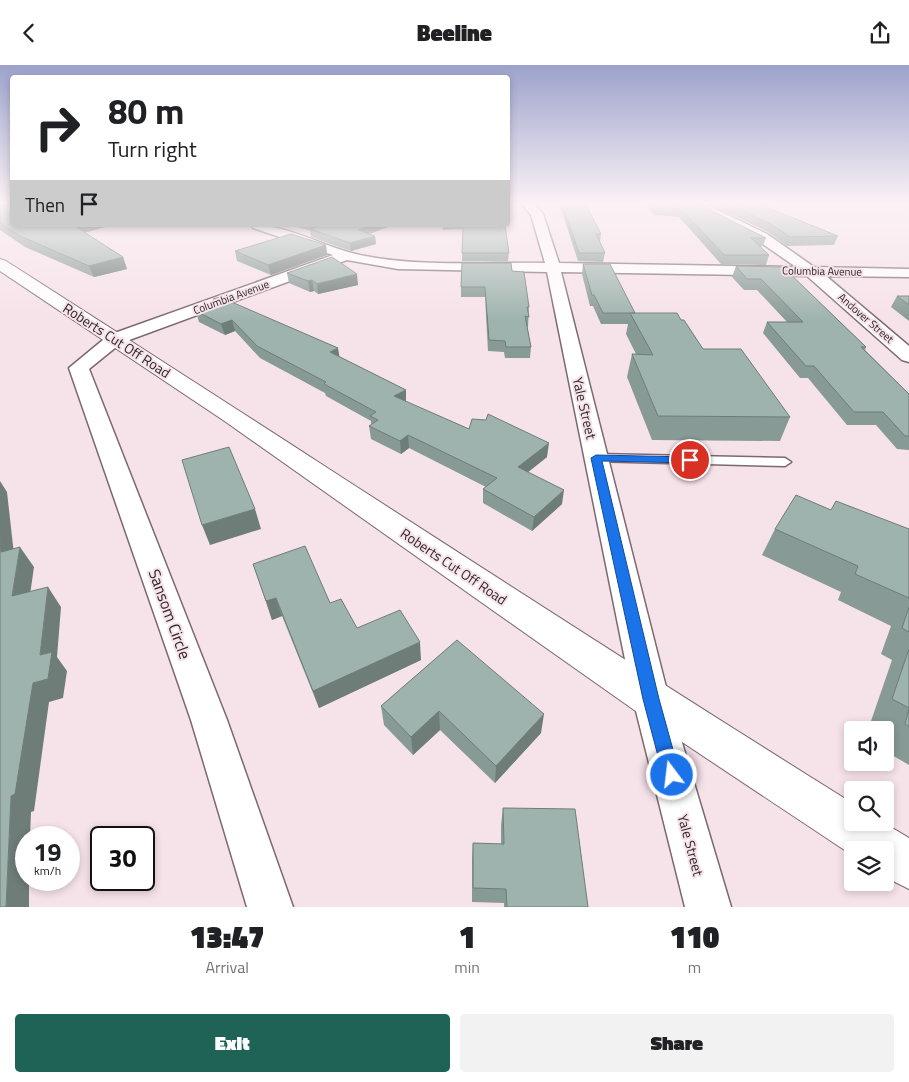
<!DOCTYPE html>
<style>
body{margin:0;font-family:"Titillium Web",sans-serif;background:#f2f2f2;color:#202124;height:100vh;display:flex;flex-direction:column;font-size:19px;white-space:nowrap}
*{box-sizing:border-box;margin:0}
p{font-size:16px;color:#757577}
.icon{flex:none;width:28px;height:28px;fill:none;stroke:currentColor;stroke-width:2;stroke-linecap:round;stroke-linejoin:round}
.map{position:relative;height:842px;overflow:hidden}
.details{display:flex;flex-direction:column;background:#fff;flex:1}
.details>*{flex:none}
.banner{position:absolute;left:10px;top:10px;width:500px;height:152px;border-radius:5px;box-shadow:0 2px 8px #0003;background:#fff;color:#202124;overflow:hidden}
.controls{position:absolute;left:844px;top:656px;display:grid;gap:10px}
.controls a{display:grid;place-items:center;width:50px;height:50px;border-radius:5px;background:#fff;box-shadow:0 2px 8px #0003;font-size:25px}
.speed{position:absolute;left:15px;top:761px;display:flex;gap:10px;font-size:25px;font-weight:700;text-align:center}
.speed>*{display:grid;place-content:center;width:65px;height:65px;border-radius:50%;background:#fff;box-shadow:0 2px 8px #0003;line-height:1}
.speed small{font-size:12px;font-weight:400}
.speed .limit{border:2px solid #111;border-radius:8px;background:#fff;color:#111}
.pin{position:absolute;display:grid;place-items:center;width:42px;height:42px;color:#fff;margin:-21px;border:2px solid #fff;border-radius:50%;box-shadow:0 1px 5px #0007}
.me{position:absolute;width:55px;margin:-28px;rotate:345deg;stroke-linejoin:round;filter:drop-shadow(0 0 4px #0008)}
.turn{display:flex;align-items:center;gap:18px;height:105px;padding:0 15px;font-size:22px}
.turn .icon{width:65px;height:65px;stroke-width:2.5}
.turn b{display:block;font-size:35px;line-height:42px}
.then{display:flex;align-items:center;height:48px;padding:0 15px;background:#0003;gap:10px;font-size:19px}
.eta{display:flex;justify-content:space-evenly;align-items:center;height:85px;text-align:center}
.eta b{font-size:30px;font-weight:800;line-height:35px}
.button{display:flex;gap:10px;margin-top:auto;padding:10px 15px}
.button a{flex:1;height:58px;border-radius:5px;background:#1e6356;color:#fff;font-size:20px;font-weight:800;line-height:58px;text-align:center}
.button a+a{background:#f2f2f2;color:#202124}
header{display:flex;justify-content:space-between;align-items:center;height:65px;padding:0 15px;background:#fff;font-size:22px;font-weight:800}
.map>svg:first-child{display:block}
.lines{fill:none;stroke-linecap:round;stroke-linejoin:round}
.lane-casing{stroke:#7b696f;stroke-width:3}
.street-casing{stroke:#7b696f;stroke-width:3}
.secondary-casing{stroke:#7b696f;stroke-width:2}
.lane{fill:#fff;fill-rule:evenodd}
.street{fill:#fff;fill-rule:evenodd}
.secondary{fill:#fff;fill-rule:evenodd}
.wall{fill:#889a95}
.shaded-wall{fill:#6f7d79}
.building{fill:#9eb3ad;stroke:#6f7d79}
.route{fill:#1a73e8;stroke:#114b97}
.labels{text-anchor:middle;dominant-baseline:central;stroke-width:4;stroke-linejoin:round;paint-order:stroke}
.far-street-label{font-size:11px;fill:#2e2629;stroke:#f6e2e9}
.street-label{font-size:14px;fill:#2e2629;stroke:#f6e2e9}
.near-street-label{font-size:16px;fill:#2e2629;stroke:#f6e2e9}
</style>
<header><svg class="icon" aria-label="back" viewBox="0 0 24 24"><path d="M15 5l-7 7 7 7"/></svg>Beeline<svg class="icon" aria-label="share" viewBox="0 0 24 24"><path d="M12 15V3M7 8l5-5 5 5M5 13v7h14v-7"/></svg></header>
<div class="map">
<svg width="909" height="842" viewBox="0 0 909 842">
<rect width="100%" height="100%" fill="#f6e2e9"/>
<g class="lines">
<defs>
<path id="lane" d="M 596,389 L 785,393 L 791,397 L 785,401 L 592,396 L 590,393 Z"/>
<path id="street" d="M 521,138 L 533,138 L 543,149 L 559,198 L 796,202 L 757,175 L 715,155 L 689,138 L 703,138 L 767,169 L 814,202 L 909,204 L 909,212 L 826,211 L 909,281 L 909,297 L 902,295 L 807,211 L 561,207 L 669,634 L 731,842 L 685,842 L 633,634 L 547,207 L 398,204 L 347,195 L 121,278 L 89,304 L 227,655 L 293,842 L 247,842 L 191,655 L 69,303 L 109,270 L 333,190 L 253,163 L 251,160 C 291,160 326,184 365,191 C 420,202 487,197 545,198 L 531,150 Z"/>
<path id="secondary" d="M 0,194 L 6,196 C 288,376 568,561 852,738 L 852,758 L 884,758 L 909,773 L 909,824 L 885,812 L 885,785 L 852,785 L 852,790 L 637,647 L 223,355 L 0,206 Z"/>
</defs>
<use href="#lane" class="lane-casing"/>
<use href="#street" class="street-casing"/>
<use href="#secondary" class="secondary-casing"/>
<use href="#lane" class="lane"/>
<use href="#street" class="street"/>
<use href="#secondary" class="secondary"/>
</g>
<path class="wall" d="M 0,138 L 85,168 L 123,192 L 127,204 L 94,212 L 25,182 L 0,165 Z
M 559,138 L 585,138 L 601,169 L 600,177 L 605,188 L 603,197 L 578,196 Z
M 644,138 L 700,138 L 716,148 L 766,173 L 763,181 L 760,182 L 769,190 L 766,200 L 721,199 L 679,152 L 654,150 Z
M 707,138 L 772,138 L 771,139 L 760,140 L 838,171 L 834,180 L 787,181 L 768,167 Z
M 291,160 L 393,160 L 369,169 L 375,171 L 376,179 L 351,186 L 311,172 L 310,166 Z
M 442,160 L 505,160 L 509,188 L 508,196 L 462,196 L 463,164 L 443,165 Z
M 326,180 L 327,190 L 271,210 L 237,196 L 235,186 Z
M 583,199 L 635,248 L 681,255 L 703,284 L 790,352 L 780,376 L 652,375 L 627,312 L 632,289 L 636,289 L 626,269 L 628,259 L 601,259 L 593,241 L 590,241 L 582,209 Z
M 736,201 L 783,202 L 866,282 L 865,285 L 909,329 L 909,385 L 897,384 L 876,360 L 847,360 L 808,313 L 800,313 L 763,268 L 767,257 L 787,257 L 757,225 L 744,225 L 732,212 Z
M 512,206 L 529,242 L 528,262 L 527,262 L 531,282 L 530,293 L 505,293 L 504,287 L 488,286 L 485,232 L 461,232 L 461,222 Z
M 287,208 L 358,220 L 318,229 L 314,226 L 310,227 L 289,218 Z
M 897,231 L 909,231 L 909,256 L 891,242 Z
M 213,234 L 340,292 L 406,325 L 406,337 L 469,364 L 547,392 L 528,407 L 562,439 L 532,466 L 483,438 L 483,424 L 486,422 L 409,383 L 401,389 L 371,374 L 369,361 L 371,360 L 371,356 L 326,331 L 325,328 L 260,293 L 235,266 L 225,270 L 199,257 L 196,246 L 214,239 Z
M 831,445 L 909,464 L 909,700 L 885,686 L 885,665 L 880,665 L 870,659 L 892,595 L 881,589 L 891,561 L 838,535 L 841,527 L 762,490 L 775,464 Z
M 253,499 L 330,538 L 357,563 L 421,595 L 319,643 L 282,551 L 272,555 Z
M 457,575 L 541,668 L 495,718 L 440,665 L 413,690 L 384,660 L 381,641 Z
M 503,743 L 588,842 L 504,842 L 504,838 L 472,837 L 472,794 L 473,778 L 501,779 L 501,760 Z"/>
<path class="shaded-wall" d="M 0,138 L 12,138 L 12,141 L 0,143 Z
M 73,160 L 113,160 L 77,170 Z
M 372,160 L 393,160 L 358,173 L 358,165 Z
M 375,171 L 376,179 L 351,186 L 350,178 Z
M 326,180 L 327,190 L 271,210 L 268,200 Z
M 123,192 L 127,204 L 94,212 L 89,201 Z
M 357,209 L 358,220 L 318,229 L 317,219 Z
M 312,215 L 314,226 L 310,227 L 308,216 Z
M 232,255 L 235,266 L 225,270 L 221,259 Z
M 338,283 L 340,295 L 330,287 Z
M 406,325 L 406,338 L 394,331 Z
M 408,370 L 409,383 L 401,389 L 400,376 Z
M 549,378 L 547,392 L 517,416 L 518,402 Z
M 0,416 L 7,427 L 16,507 L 1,487 L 0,475 Z
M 564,425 L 562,439 L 532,466 L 534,452 Z
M 255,444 L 261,464 L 210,480 L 202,460 Z
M 20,482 L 34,502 L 27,551 L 12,531 Z
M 48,522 L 61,542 L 57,592 L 67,606 L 63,633 L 49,637 L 34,746 L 31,747 L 30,772 L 26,772 L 26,815 L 29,815 L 29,842 L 6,842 L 11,731 L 33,618 L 40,590 Z
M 276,533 L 282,551 L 272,555 L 266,536 Z
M 420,577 L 421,595 L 319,643 L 313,626 Z
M 439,646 L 440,665 L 413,690 L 411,672 Z
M 544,649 L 541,668 L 495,718 L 496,701 Z"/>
<path class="building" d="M 9,138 L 12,138 L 12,160 L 74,160 L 73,160 L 123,192 L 89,201 L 20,171 L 0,158 L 0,142 L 9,140 Z
M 562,138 L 585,138 L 601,169 L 596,169 L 605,188 L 579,188 Z
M 652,138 L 700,138 L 716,148 L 766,173 L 751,173 L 769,190 L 724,190 L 681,144 L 655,142 Z
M 726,138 L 756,138 L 838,171 L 790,172 L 771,159 Z
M 316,160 L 372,160 L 358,165 L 375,171 L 350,178 L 310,164 L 320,161 Z
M 463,160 L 505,160 L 509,188 L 462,188 Z
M 291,169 L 326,180 L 268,200 L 235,186 Z
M 332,192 L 357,209 L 317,219 L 312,215 L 308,216 L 287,208 Z
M 462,198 L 511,198 L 512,206 L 524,207 L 529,242 L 527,242 L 529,252 L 525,251 L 531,282 L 506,282 L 505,276 L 489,275 L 485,222 L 461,222 Z
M 583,199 L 610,199 L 635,248 L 603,248 L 594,230 L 592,230 Z
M 736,201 L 783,202 L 866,282 L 861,282 L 909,329 L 909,371 L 905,371 L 883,347 L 854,347 L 814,301 L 806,301 L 767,257 L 803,257 L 761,214 L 747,214 Z
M 897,231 L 909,231 L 909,240 Z
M 220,232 L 338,283 L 330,287 L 406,325 L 394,331 L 469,364 L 472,354 L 486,355 L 488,349 L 549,378 L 518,402 L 564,425 L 534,452 L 483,424 L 497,413 L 408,370 L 400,376 L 369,361 L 378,355 L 370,351 L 376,347 L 324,319 L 326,317 L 257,281 L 232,255 L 221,259 L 196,246 L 216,238 L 213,234 Z
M 630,248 L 677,248 L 681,255 L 684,255 L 703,284 L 741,284 L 790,352 L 658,351 L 632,289 L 653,290 Z
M 229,382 L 255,444 L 202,460 L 182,395 Z
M 796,430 L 831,445 L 836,436 L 909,464 L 909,533 L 855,509 L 858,501 L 775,464 Z
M 0,475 L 1,487 L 20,482 L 12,531 L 48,522 L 40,590 L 52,587 L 48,614 L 33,618 L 15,729 L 11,731 L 6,842 L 0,842 Z
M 305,481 L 330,538 L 341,534 L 357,563 L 400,545 L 420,577 L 313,626 L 276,533 L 266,536 L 253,499 Z
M 909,542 L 909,567 L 902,563 Z
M 457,575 L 544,649 L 496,701 L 439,646 L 411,672 L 381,641 Z
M 909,584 L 909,643 L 892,634 Z
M 909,644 L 909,662 L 905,659 Z
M 503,743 L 575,744 L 588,842 L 507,842 L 506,824 L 473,823 L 473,778 L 504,779 Z"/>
<linearGradient id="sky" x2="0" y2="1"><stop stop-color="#9ca2cc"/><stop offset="0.54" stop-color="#fbf2f5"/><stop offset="1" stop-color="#fbf2f5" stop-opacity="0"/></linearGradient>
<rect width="909" height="256" fill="url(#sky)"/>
<path class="route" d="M 596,390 L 690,392 L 696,395 L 690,398 L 602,396 L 659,634 L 680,710 L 678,716 L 672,718 L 665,716 L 663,710 L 643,634 L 591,393 Z"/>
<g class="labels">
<g class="far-street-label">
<text transform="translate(822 206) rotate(1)">Columbia Avenue</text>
<text transform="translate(231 232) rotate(-20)">Columbia Avenue</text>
<text transform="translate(866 253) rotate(41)">Andover Street</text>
</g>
<g class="street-label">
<text transform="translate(117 275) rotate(33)">Roberts Cut Off Road</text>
<text transform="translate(585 343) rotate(77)">Yale Street</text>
<text transform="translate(454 501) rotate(34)">Roberts Cut Off Road</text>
<text transform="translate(691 780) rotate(75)">Yale Street</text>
</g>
<g class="near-street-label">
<text transform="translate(170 549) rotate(70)">Sansom Circle</text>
</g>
</g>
</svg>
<div class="controls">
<a><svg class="icon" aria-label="sound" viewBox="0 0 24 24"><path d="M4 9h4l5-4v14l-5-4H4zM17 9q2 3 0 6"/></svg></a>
<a><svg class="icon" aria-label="search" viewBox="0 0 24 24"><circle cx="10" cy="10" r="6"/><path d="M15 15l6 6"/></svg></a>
<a><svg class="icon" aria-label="layers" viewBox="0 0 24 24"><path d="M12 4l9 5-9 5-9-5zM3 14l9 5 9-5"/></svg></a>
</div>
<div class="speed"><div>19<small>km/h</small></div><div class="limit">30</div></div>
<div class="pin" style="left:690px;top:395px;background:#d93025"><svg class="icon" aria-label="arrive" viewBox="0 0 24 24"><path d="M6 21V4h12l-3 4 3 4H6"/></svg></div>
<svg class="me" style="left:672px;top:710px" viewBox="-20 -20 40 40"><circle r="17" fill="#1a73e8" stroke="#fff" stroke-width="3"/><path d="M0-11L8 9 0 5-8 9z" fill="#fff"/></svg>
<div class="banner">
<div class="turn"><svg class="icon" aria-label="right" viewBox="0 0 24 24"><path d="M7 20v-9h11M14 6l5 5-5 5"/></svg><div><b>80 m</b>Turn right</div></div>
<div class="then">Then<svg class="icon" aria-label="arrive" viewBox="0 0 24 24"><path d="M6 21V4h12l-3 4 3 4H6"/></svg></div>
</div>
</div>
<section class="details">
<div class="eta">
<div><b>13:47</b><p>Arrival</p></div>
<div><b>1</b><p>min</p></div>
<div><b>110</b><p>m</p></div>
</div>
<div class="button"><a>Exit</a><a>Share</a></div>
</section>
